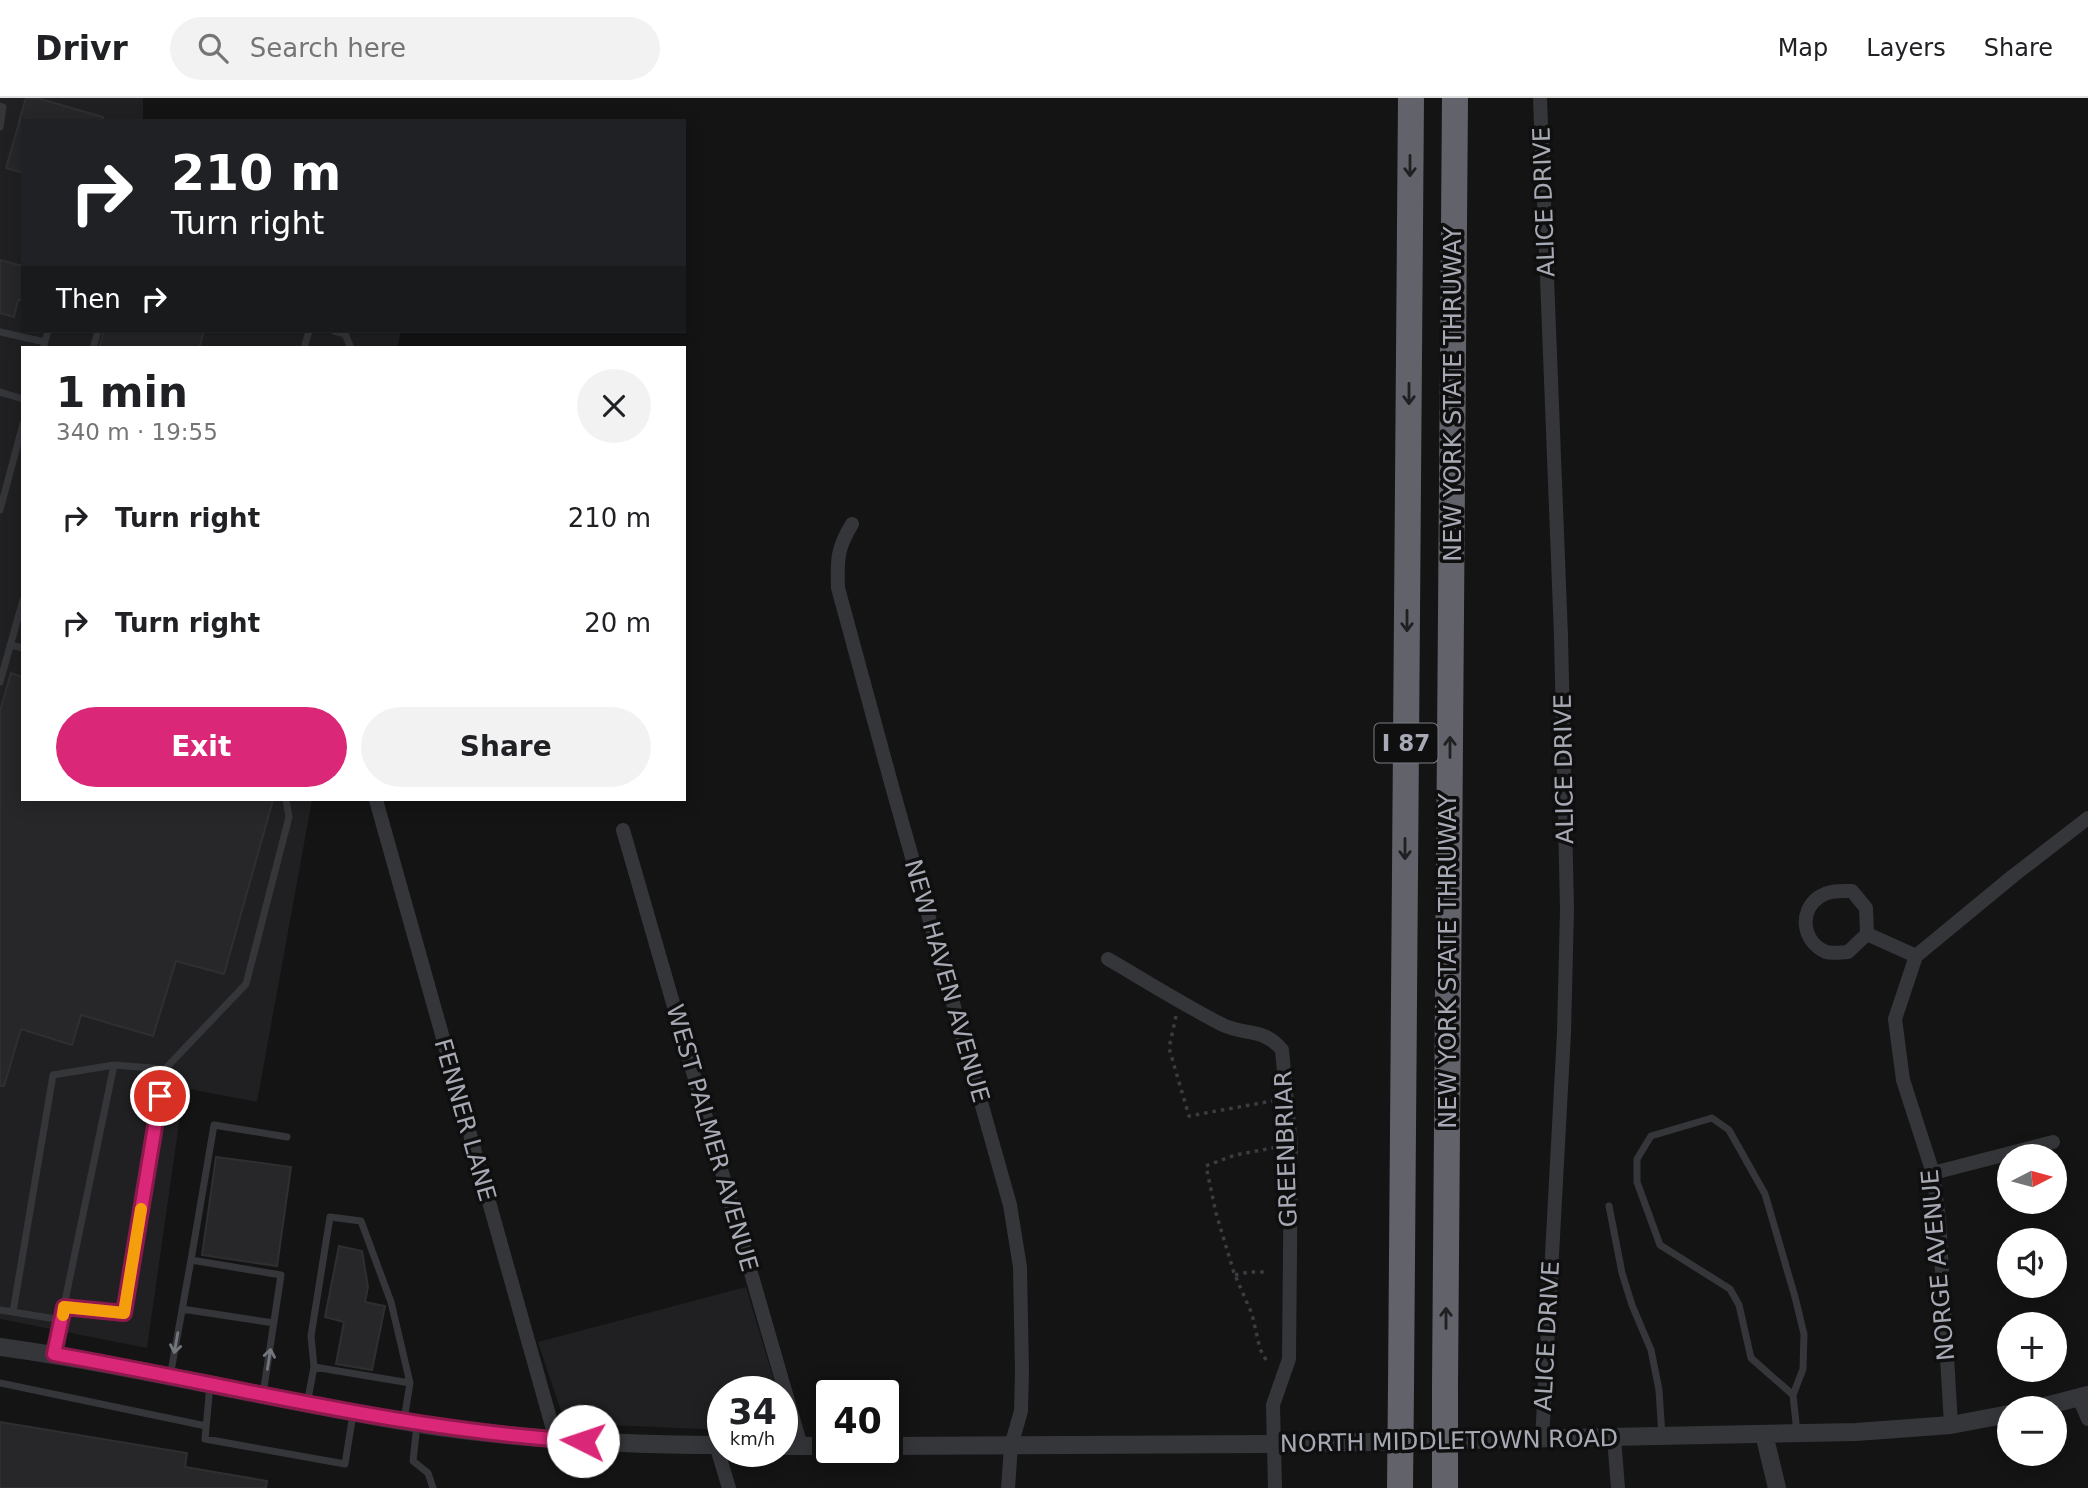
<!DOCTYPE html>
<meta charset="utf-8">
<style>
body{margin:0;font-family:"DejaVu Sans",sans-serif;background:#f2f2f2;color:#202124;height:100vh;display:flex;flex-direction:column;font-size:26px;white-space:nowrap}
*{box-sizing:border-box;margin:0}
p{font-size:23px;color:#757577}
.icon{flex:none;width:38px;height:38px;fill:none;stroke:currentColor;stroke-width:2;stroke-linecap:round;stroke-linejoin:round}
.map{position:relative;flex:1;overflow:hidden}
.drawer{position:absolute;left:21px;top:248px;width:665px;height:455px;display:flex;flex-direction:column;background:#fff;border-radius:0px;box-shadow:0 4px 18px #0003}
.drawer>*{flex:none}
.guide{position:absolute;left:21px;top:21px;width:665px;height:214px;border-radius:0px;box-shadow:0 4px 18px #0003;background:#202124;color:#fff;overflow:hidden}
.needle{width:46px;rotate:84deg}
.controls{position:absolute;left:1997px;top:1046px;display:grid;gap:14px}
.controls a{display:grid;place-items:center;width:70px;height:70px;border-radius:50%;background:#fff;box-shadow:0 4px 18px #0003;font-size:35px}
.speed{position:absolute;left:707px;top:1278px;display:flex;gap:14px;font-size:35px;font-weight:700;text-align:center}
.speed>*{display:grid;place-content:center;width:91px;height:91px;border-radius:50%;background:#fff;box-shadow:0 4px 18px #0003;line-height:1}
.speed small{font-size:18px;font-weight:400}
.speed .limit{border:4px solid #111;border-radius:10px;background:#fff;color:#111}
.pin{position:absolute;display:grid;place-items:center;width:60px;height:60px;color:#fff;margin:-30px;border:4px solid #fff;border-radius:50%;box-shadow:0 2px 7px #0007}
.me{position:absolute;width:77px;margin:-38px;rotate:274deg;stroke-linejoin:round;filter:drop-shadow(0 0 5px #0008)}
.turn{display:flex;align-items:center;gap:24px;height:147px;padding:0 35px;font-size:32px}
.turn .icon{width:91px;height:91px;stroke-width:2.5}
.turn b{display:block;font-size:49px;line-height:60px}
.then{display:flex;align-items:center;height:66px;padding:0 35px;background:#0003;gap:14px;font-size:26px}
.round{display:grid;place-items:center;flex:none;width:74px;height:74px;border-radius:37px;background:#f2f2f2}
.summary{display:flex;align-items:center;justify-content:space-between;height:119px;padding:0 35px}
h1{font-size:42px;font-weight:800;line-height:52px}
.button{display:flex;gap:14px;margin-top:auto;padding:14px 35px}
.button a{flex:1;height:80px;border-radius:42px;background:#db2777;color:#fff;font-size:28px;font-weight:800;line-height:80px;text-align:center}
.button a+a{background:#f2f2f2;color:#202124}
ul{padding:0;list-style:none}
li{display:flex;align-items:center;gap:21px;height:105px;padding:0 35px}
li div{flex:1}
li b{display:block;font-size:26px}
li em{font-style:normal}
header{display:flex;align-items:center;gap:42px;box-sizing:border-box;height:98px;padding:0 35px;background:#fff;border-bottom:2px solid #e0e0e0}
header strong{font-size:33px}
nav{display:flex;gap:38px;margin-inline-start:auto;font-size:24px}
.search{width:490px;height:63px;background:#f2f2f2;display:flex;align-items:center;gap:18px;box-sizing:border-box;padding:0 24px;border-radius:38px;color:#757577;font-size:26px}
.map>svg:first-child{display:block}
.built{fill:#202022}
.building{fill:#272729;stroke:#2f2e31;stroke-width:2}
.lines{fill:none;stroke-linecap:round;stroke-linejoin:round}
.path{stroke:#3c3c41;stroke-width:3.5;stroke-dasharray:3.5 5;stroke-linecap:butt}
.service{stroke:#35363a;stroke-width:7}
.minor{stroke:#35363a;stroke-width:14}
.tertiary{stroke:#35363a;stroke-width:18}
.motorway{stroke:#62636a;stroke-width:26}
.motorway-bridge{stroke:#62636a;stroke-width:26}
.oneway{stroke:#202022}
.oneway2{stroke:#74767d}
.route-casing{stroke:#8e194d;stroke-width:18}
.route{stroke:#db2777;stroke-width:12}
.slow{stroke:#f59e0b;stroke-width:12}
.labels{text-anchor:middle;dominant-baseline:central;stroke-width:7;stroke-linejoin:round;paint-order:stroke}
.shield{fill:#0f0f10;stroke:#797c83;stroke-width:2}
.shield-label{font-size:23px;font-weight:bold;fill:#a7aab4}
.street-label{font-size:24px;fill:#a7aab4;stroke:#0f0f10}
</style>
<header>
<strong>Drivr</strong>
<div class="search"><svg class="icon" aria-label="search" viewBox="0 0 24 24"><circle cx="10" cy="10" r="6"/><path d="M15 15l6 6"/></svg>Search here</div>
<nav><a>Map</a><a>Layers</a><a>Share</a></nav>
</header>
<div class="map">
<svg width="2088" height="1390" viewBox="0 0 2088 1390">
<rect width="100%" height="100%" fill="#141415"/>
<path class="built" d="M 0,0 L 143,0 L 143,23 L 23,23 L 23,233 L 401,233 L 397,250 L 23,250 L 23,702 L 312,702 L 257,1004 L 184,990 L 147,1250 L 0,1221 Z
M 746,1189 L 777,1293 L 723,1293 L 723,1332 L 565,1325 L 538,1244 Z"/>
<path class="building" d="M 26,0 L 37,0 L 103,19 L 103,23 L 19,23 Z
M 19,25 L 23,26 L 23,75 L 6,70 Z
M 0,162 L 23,168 L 23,203 L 18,202 L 14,219 L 0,215 Z
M 104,233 L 204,233 L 199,250 L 99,250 Z
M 11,575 L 23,579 L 23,702 L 273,702 L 224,876 L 176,863 L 153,938 L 81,917 L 72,947 L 21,931 L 4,988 L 0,988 L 0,613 Z
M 216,1059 L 291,1069 L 277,1168 L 202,1157 Z
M 339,1148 L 362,1153 L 368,1189 L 365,1204 L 385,1208 L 372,1272 L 336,1266 L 344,1224 L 325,1219 Z
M 0,1324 L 187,1355 L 185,1369 L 267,1383 L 266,1390 L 0,1390 Z"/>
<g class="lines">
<path class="path" d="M 1176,918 L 1169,950 L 1189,1018 L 1272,1003
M 1235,1177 L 1249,1174 L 1266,1174
M 1266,1262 L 1260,1251 L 1252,1216 L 1234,1175 L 1216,1115 L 1206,1068 L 1235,1057 L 1278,1049"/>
<path class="service" d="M 0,8 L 3,9 L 0,29
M 334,233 L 345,236 L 351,250
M 0,234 L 45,244
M 43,250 L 48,233
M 93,250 L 98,233
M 304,250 L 309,233
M 0,294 L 23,301
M 0,412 L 23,326
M 10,547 L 23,550
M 0,584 L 23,502
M 1609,1108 L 1622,1175 L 1632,1207 L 1651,1252 L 1659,1292 L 1662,1338
M 191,1162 L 214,1027 L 287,1039
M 64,1209 L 123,1215 L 165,971
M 182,1211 L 274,1225
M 0,1212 L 62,1222
M 13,1214 L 53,977 L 114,967
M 54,1256 L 114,967 L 165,971 L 246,886 L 289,719 L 286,702
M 314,1269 L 311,1238 L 330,1119 L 361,1123 L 391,1204 L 410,1285
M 170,1279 L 191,1162 L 281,1177 L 263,1296
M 0,1285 L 206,1328
M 210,1287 L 205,1341 L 345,1366 L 353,1316
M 1793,1297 L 1751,1260 L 1739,1207 L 1730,1191 L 1660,1147 L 1637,1084 L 1637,1061 L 1651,1038 L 1712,1020 L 1729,1032 L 1765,1096 L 1795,1199 L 1804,1236 L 1803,1271 L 1793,1297 L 1797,1335
M 307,1306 L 314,1269 L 410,1285 L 404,1322
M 417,1326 L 413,1363 L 428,1375 L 433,1390"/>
<path class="minor" d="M 1540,0 L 1561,538 L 1567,811 L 1564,935 L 1542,1342
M 852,426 C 837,450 837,463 838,490 L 893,692 L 1010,1107 L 1020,1169 L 1022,1274 L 1021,1313 L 1011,1348 L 1008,1390
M 376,702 L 556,1342
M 623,732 L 801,1348
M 1867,836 L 1848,854 C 1842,854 1832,856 1826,854 C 1803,844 1798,814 1819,799 C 1830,792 1840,793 1852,793 L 1866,810 L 1867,836 L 1916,858
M 1108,861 C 1146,883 1184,907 1223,927 C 1246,938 1263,929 1282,952 L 1291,1047 L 1289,1261 L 1273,1307 L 1275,1390
M 1933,1075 L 2053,1044
M 2079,1300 L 2088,1321
M 1951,1327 L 1939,1122 L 1933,1075 L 1903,982 L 1895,921 L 1916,858 L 2013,778 L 2088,720
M 1614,1340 L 1618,1390
M 716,1347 L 729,1390"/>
<path class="tertiary" d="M 0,1249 C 145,1269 287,1306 432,1328 C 529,1342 626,1347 723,1347
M 2033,1311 L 2088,1297
M 1764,1336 L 1777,1390
M 782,1348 L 828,1348
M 887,1348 L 1274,1346 L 1856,1334 L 1951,1327 L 2009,1316"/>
<path class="motorway" d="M 1445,1288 L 1455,0
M 1401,1289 L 1411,0"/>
<path class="motorway-bridge" d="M 1400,1390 L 1401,1289
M 1445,1390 L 1445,1288"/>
</g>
<defs><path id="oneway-shaft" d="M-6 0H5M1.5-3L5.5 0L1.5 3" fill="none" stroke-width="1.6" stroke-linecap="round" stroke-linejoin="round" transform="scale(1.75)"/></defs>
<g class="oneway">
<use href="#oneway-shaft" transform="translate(1410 68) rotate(90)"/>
<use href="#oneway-shaft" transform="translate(1409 296) rotate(90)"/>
<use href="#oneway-shaft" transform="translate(1407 523) rotate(90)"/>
<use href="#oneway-shaft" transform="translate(1450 649) rotate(-90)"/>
<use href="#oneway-shaft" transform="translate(1405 751) rotate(90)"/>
<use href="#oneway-shaft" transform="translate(1446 1220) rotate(-90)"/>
</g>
<g class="oneway2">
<use href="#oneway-shaft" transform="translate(176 1245) rotate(100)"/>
<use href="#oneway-shaft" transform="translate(269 1261) rotate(-81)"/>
</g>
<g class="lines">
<defs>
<path id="route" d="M 160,998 L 124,1215 L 64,1209 L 54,1256 C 230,1287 404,1333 583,1343"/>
</defs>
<use href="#route" class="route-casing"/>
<use href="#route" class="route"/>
<path class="slow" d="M 63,1217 L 64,1209 L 124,1215 L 141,1111"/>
</g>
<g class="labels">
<rect class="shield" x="1374.5" y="625.5" width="63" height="39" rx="5"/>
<g class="shield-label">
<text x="1406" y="645">I 87</text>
</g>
<g class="street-label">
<text transform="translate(1544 104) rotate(-92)">ALICE DRIVE</text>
<text transform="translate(1453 296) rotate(-90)">NEW YORK STATE THRUWAY</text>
<text transform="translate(1564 671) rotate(-91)">ALICE DRIVE</text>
<text transform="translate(1448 863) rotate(-90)">NEW YORK STATE THRUWAY</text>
<text transform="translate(947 883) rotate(74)">NEW HAVEN AVENUE</text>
<text transform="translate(465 1022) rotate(74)">FENNER LANE</text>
<text transform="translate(712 1040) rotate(74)">WEST PALMER AVENUE</text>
<text transform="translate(1286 1051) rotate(-92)">GREENBRIAR</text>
<text transform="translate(1938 1167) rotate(-95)">NORGE AVENUE</text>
<text transform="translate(1547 1238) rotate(-87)">ALICE DRIVE</text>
<text transform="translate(1449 1343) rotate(-1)">NORTH MIDDLETOWN ROAD</text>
</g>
</g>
</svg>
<div class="controls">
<a><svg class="needle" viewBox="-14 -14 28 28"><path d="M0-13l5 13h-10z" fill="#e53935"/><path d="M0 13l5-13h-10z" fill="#757577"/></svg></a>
<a><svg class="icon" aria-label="sound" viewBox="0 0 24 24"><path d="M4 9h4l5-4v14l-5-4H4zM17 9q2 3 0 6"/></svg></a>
<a>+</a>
<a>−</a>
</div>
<div class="speed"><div>34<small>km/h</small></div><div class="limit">40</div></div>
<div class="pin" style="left:160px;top:998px;background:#d93025"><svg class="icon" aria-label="arrive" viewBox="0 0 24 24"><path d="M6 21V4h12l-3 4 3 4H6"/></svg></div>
<svg class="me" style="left:583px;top:1343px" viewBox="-20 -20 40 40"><circle r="19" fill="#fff"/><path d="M0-13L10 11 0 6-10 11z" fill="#db2777"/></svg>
<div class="guide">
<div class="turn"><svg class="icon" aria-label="right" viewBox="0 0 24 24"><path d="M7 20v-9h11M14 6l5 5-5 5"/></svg><div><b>210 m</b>Turn right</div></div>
<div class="then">Then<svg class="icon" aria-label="right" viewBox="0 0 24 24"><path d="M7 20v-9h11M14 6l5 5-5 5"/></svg></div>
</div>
<section class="drawer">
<div class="summary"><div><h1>1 min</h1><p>340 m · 19:55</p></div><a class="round"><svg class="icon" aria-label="close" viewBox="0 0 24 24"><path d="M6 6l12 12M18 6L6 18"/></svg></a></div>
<ul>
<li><svg class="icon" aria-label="right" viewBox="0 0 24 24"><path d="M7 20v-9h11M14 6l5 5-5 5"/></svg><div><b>Turn right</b></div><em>210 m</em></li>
<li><svg class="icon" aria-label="right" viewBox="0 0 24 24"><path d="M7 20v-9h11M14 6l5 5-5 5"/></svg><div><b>Turn right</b></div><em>20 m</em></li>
</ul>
<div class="button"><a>Exit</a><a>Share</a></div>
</section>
</div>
